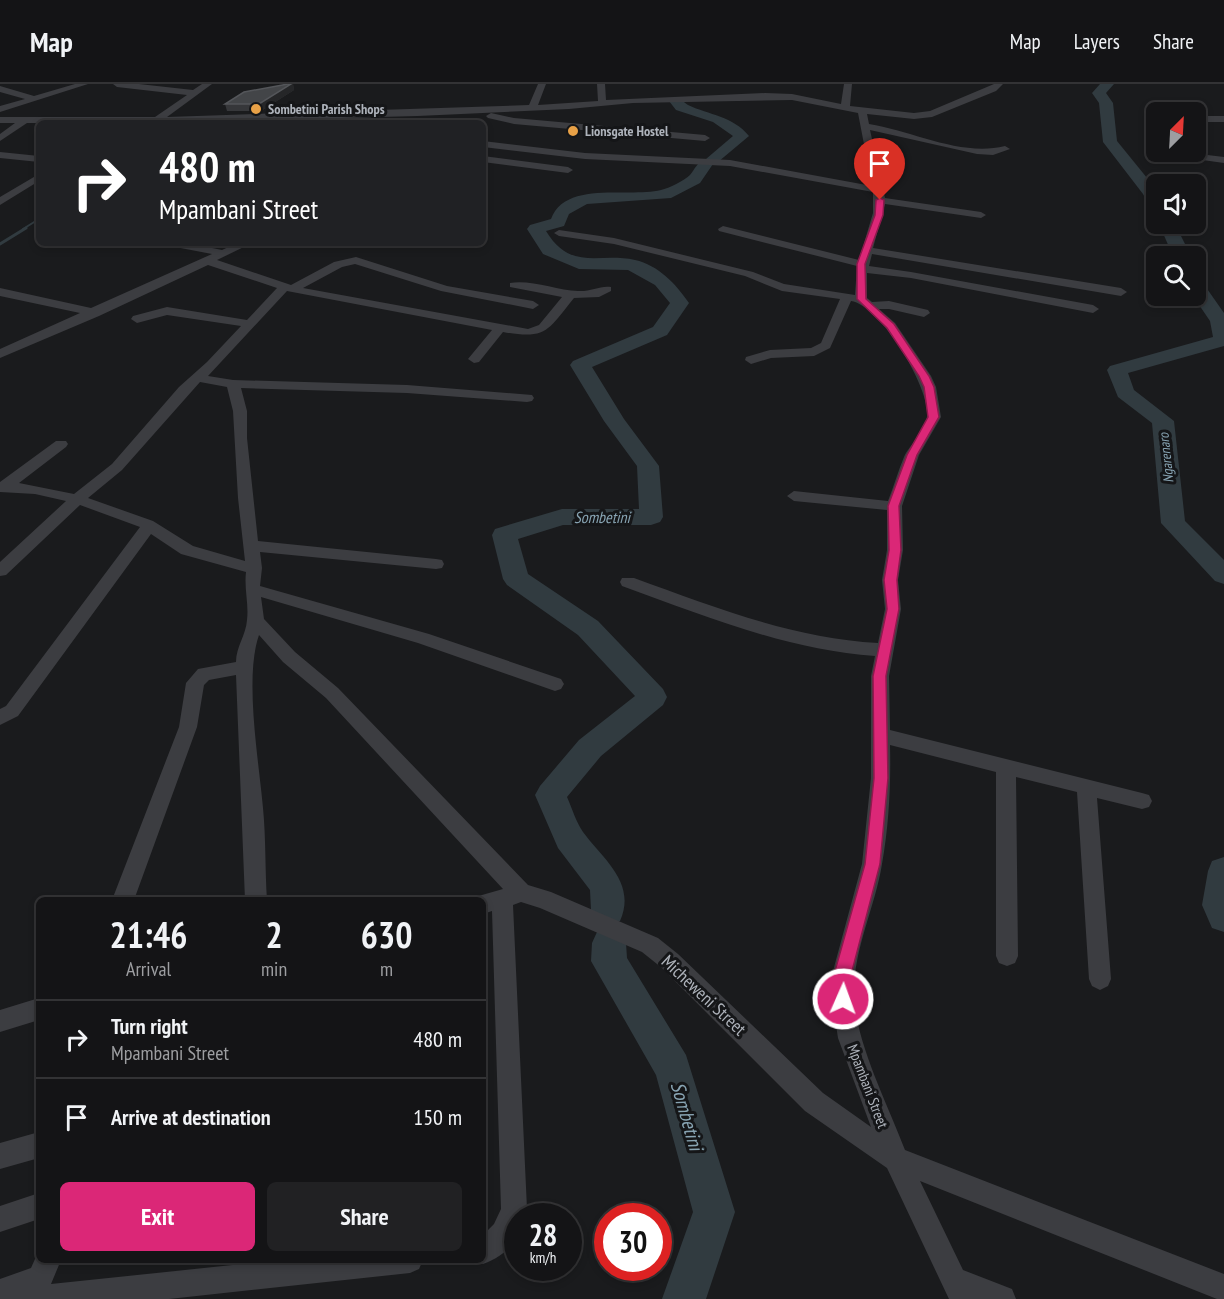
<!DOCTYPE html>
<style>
body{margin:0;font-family:"PT Sans Narrow",sans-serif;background:#212123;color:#f1f3f6;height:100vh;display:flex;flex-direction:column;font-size:22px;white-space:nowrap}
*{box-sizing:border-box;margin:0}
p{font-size:20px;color:#9d9ea1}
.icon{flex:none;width:33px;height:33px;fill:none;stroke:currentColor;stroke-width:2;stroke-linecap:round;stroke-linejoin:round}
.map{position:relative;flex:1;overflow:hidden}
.sheet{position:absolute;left:36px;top:813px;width:450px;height:366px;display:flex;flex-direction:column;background:#141416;border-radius:9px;box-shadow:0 3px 9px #0003,0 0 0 2px #333335}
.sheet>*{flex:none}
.top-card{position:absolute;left:36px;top:36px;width:450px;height:126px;border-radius:9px;box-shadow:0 3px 9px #0003,0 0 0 2px #333335;background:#202124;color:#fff;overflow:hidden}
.needle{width:39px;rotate:24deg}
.fabs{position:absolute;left:1146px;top:18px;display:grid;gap:12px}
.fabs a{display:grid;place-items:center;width:60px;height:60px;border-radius:9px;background:#141416;box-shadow:0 3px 9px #0003,0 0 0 2px #333335;font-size:30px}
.speed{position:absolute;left:504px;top:1119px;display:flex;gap:12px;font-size:30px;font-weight:700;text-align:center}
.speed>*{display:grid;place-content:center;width:78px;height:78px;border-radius:50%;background:#141416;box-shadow:0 3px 9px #0003,0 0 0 2px #333335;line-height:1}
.speed small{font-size:15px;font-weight:400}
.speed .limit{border:9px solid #d22;background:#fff;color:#111}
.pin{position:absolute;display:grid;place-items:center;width:51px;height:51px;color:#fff;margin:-62px -26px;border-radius:50% 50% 50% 0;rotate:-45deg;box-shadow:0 0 6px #0007}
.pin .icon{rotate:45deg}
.me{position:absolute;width:66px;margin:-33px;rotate:2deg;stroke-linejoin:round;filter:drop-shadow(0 0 4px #0008)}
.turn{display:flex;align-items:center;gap:21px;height:126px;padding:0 24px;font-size:27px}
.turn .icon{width:78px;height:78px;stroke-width:2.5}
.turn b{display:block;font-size:42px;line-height:51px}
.eta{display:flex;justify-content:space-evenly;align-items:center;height:102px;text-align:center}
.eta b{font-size:36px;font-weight:700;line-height:42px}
.action{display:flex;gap:12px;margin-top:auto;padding:12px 24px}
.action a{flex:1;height:69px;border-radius:9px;background:#db2777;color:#fff;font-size:24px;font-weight:700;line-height:69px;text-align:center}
.action a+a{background:#212123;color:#f1f3f6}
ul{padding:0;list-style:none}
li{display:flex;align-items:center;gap:18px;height:78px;padding:0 24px;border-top:2px solid #333335}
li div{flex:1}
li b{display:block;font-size:22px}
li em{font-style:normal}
header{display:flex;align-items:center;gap:36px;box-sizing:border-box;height:84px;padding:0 30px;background:#141416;border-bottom:2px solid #333335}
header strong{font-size:28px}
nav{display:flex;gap:33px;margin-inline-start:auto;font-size:21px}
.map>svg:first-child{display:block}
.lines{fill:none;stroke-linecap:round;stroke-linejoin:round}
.stream-far1{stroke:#313b40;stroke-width:2}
.stream{stroke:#313b40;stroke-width:3}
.river{fill:#313b40;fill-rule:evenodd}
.minor{fill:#3c3d41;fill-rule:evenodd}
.wall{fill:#36373a}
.shaded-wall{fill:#252628}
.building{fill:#434548;stroke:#54565a;stroke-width:1.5}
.route{fill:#db2777;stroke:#8e194d;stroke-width:1.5}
.poi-dot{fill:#e8a147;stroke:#151618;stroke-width:2}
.labels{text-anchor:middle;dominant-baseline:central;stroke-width:6;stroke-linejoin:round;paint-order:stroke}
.far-poi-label{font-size:14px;font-weight:bold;fill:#aeb3bb;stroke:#151618;text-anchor:start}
.far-water-label{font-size:14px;font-style:italic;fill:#88a4b3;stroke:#151618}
.street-label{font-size:15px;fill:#aeb3bb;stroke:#151618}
.water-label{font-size:16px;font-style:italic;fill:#88a4b3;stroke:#151618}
.near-street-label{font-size:18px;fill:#aeb3bb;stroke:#151618}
.near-water-label{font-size:20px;font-style:italic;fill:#88a4b3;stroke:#151618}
</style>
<header>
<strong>Map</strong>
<nav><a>Map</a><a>Layers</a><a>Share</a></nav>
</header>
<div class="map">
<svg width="1224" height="1215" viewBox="0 0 1224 1215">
<rect width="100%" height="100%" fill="#1a1b1d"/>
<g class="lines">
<path class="stream-far1" d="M 23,145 L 39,135"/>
<path class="stream" d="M 0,160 L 26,144"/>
<path class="river" d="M 1100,0 L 1114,0 L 1106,9 L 1113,19 L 1117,57 L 1156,105 L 1156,125 L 1150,123 L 1143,110 L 1103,58 L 1099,19 L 1092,9 Z
M 676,13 C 682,14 683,18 688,21 C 709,31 733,32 749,52 L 718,78 L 713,80 L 700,99 L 671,114 L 587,120 L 569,130 L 564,142 L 546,147 C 571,188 598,168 635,176 C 658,181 676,200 689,219 L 667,251 L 592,283 L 624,335 L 659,382 L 663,433 L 660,438 L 651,441 L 563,441 L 518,455 L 528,490 L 598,537 L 663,605 L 667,613 L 663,621 L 601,672 L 567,713 C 572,724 576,738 583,748 C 603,775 637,799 620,837 L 608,841 L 596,837 L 591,826 L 590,806 L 558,764 L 535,711 L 540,702 L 579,656 L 635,612 L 578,551 L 507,501 L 503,495 L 492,451 L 495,445 L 562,425 L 639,425 L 637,382 L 604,337 L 570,281 L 573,277 L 653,243 L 670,219 L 655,201 L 628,186 L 579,185 L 543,170 L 527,145 L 530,141 L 551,135 C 565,96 629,114 661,106 C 669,104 684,97 690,91 C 695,85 697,78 706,75 L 733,52 L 713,38 L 676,26 L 669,17 Z
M 1159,140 L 1175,140 L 1191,172 L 1173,172 Z
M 1196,197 L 1203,199 L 1224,229 L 1224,262 L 1128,289 L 1134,306 L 1174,337 L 1185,437 L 1224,476 L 1224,500 L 1215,497 L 1161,439 L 1152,339 L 1118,313 L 1107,286 L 1110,282 L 1213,253 L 1210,237 L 1193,212 L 1196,212 Z
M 1224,773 L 1224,848 L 1212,844 L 1202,821 L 1208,787 L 1212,777 Z
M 609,843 L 621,848 L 626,859 L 627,874 L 686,971 L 735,1128 L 706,1215 L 662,1215 L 693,1128 L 656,991 L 591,877 L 592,859 L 597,848 Z"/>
<path class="minor" d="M 75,0 L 88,0 L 0,28 L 0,22 L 25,15 L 0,8 L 0,2 L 34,12 Z
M 113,0 L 139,0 L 193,6 L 202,0 L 212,0 L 167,33 L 529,21 L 538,0 L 546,0 L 538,21 L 598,17 L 597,0 L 605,0 L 606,16 L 765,9 L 792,10 L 841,20 L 844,0 L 852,0 L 850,22 L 914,29 L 930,27 L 994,0 L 1003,0 L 996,7 L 932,33 L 914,35 L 867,30 L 869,40 C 913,47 961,73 1005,62 L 1010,65 L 993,71 L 977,70 L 870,46 L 885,114 L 981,128 L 986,131 L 981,134 L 885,120 L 873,164 L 1121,204 L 1127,208 L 1121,212 L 872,170 L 869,182 L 911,188 L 1093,221 L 1099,225 L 1093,229 L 911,194 L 867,189 L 867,214 L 872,218 L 889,217 L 928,226 L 930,229 L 924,233 L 889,225 L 879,225 L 895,239 L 931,292 L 936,303 L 941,333 L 919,371 L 902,422 L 903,466 L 898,496 L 901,525 L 889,592 L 890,646 L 1142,709 L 1149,711 L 1152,717 L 1149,723 L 1142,725 L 1097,714 L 1111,895 L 1108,902 L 1100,906 L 1092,902 L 1089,895 L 1077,708 L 1016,693 L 1018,872 L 1015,879 L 1007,882 L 999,879 L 996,872 L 996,688 L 890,661 C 891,700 889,741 882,780 C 875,824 852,868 854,914 C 857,961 888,1021 905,1066 L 1224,1190 L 1224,1215 L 1217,1215 L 920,1097 L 963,1186 L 1012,1205 L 1016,1215 L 949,1215 L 887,1084 L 805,1027 L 662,884 L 642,868 L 540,824 L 521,818 L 513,821 L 527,1125 L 525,1132 L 518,1132 C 518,1159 508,1170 483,1180 L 474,1176 L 483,1176 L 483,1151 L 494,1140 L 501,1125 L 492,827 L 483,830 L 483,816 L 474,816 L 475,813 L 503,805 L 326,614 L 283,578 L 259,551 C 244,594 259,678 263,724 C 266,755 265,786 267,816 L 245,816 L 236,591 L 209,596 L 204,601 L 197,643 L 134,816 L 112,816 L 179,643 L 186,599 L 198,585 L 236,578 C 236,563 246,551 247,536 C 249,520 244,505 246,488 L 181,470 L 151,450 L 18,632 L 0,641 L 0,625 L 6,622 L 140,443 L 80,421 L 6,491 L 0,492 L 0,478 L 66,417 L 35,410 L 0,408 L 0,398 L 56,357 L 66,357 L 68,360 L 66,363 L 19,399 L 74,410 L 112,380 L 179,303 L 207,278 L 241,242 L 167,231 L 137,239 L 131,235 L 133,232 L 167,223 L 247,236 L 277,204 L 208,181 L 99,232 L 0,274 L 0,265 L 80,229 L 0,212 L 0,204 L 91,224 L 212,170 L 170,162 L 164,159 L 188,159 L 222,166 L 237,159 L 252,159 L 217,176 L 291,201 L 334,178 L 356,173 L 447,202 L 533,217 L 539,221 L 533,225 L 441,207 L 355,180 L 342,183 L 303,204 L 528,245 L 539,241 L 562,213 L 510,203 L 510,199 C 529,195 557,206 578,207 C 590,208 601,201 611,203 L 611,207 L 599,213 L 574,214 C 548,246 547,256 503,248 L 479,278 L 474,279 L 468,275 L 492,246 L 287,207 L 208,292 L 233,296 L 407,301 L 532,311 L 534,314 L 532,317 L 527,318 L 407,309 L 241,304 L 247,327 L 247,354 L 258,457 L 436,475 L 442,476 L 444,480 L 442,484 L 436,485 L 260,468 L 262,484 L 260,502 L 429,550 L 561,595 L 564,600 L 561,605 L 555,607 L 418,559 L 261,513 L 264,535 L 295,568 L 338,604 L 528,801 L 551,808 L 658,854 L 678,870 L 823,1009 L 871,1043 L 838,954 L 832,915 L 833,887 L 862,780 L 871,694 L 871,592 L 875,572 C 787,566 705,532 622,502 L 620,498 L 622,494 L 634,494 C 714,523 792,554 878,559 L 885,525 L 882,496 L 887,466 L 887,426 L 794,417 L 787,412 L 794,407 L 888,417 C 894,402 898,387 904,373 C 910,360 926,347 927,332 C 930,303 880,221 851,217 L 830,264 L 814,272 L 771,274 L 751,280 L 745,276 L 746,273 L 770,266 L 811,264 L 821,259 L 840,215 L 782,207 L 745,192 L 614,160 L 559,152 L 554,149 L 559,146 L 614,154 L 753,188 L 784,200 L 855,211 L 857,182 L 719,147 L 718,145 L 723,142 L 859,176 L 873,129 L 873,108 L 730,82 L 585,75 L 483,63 L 483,57 L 585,69 L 730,76 L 872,102 L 858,29 L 792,16 L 633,19 L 569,25 L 418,32 L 152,39 L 27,39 L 0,57 L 0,50 L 15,39 L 0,39 L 0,33 L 155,33 L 187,11 L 117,3 ZM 200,298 L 227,303 L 233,327 L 238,414 L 245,477 L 193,462 L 153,437 L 88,414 L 122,386 Z
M 491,29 L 514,34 L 705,51 L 710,54 L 705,57 L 514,40 L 488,34 L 486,32 Z
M 1196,32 L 1224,32 L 1224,38 L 1196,38 Z
M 0,68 L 39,72 L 39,78 L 0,74 Z
M 1191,69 L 1224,73 L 1224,79 L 1188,74 L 1188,70 Z
M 483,72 L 568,83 L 573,86 L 568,89 L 483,78 Z
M 39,90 L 39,97 L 0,121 L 0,113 Z
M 39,914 L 39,936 L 0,948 L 0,926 Z
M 39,1048 L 39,1074 L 0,1085 L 0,1059 Z
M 39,1109 L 39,1135 L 0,1148 L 0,1122 Z
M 39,1166 L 39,1176 L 61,1176 L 51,1200 L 281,1176 L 423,1176 L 419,1185 L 410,1189 L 169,1215 L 0,1215 L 0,1195 L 31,1184 Z"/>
</g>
<path class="wall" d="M 288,0 L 293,0 L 294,6 L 261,27 L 227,27 L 225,20 Z"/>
<path class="shaded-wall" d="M 291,0 L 293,0 L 294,6 L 261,27 L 259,20 Z"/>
<path class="building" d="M 288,0 L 291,0 L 259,20 L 225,20 L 244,8 Z"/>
<path class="route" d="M 880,114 L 884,116 L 883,131 L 865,180 L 866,215 L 894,240 L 929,292 L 934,303 L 939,333 L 917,371 L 899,422 L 901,466 L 897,496 L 899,525 L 886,592 L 888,694 L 880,780 L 852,887 L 851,915 L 849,921 L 843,923 L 837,921 L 834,915 L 835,887 L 865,780 L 874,694 L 873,592 L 887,525 L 884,496 L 889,466 L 888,422 L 907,371 L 928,333 L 924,303 L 919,292 L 887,244 L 857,215 L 857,180 L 875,131 L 876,116 Z"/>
<g class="poi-dot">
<circle cx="256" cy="25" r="6"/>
<circle cx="573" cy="47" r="6"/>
</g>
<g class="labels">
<g class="far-poi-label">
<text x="268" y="25">Sombetini Parish Shops</text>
<text x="585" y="47">Lionsgate Hostel</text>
</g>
<g class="far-water-label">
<text transform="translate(1166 374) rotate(-96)">Ngarenaro</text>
</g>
<g class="street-label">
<text transform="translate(868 1002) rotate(69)">Mpambani Street</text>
</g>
<g class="water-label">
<text x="602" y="433">Sombetini</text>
</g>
<g class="near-street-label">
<text transform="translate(704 911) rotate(43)">Micheweni Street</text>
</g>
<g class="near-water-label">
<text transform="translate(687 1032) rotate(74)">Sombetini</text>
</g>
</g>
</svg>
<div class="fabs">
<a><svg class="needle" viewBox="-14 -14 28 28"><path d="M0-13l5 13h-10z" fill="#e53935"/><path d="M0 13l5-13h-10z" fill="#9d9ea1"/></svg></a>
<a><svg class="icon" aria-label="sound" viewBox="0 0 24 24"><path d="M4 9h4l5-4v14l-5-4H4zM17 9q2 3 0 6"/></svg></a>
<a><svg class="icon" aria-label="search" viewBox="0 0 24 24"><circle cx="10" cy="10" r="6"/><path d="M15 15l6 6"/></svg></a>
</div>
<div class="speed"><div>28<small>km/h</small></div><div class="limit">30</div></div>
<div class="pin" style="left:880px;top:116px;background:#d93025"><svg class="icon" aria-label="arrive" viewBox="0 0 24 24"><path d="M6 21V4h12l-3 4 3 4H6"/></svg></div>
<svg class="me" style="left:843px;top:915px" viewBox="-20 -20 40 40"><circle r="17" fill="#db2777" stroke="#fff" stroke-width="3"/><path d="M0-11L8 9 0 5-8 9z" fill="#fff"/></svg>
<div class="top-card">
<div class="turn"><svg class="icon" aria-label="right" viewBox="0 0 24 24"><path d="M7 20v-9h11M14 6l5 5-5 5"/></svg><div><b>480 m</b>Mpambani Street</div></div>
</div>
<section class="sheet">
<div class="eta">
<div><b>21:46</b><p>Arrival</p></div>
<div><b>2</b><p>min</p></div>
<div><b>630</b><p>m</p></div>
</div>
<ul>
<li><svg class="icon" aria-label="right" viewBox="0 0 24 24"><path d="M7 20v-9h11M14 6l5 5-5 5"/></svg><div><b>Turn right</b><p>Mpambani Street</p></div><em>480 m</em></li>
<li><svg class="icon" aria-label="arrive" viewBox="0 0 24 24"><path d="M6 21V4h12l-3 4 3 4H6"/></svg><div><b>Arrive at destination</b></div><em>150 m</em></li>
</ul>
<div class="action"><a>Exit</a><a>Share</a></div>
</section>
</div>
